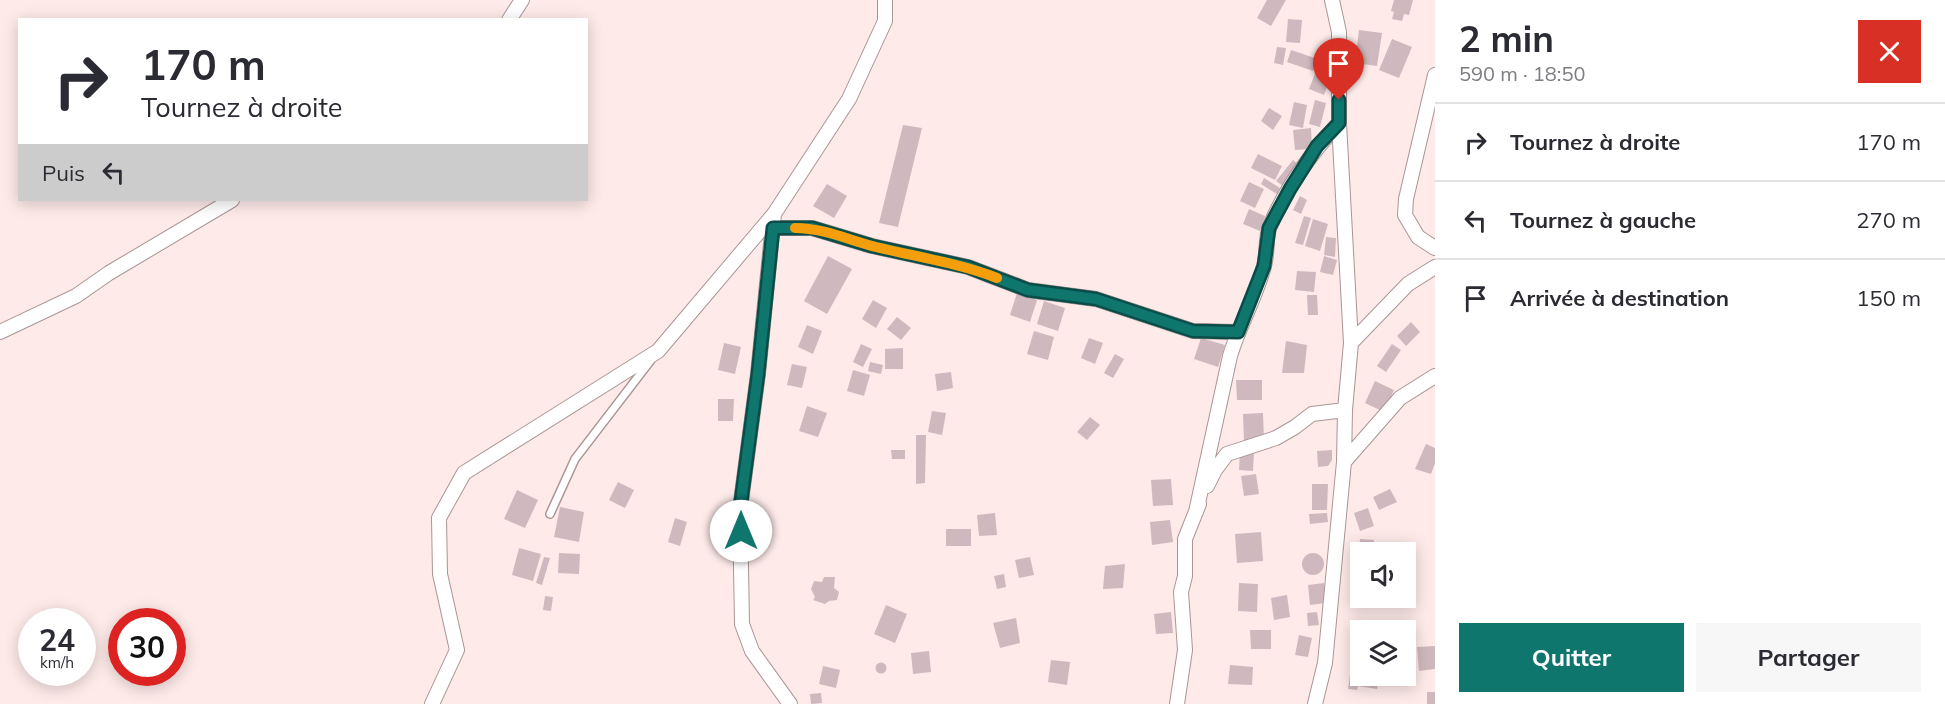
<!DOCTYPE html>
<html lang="fr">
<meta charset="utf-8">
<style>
body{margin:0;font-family:Mulish,sans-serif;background:#f7f7f7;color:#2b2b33;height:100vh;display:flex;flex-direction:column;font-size:22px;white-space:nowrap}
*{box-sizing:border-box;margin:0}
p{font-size:20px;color:#7c7c81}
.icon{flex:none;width:33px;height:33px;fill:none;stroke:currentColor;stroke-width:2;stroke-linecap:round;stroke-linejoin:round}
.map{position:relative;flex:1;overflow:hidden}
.drawer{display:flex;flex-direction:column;background:#fff;width:510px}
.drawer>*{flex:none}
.guide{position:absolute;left:18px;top:18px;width:570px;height:183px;border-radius:0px;box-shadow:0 3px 15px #0003;background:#fff;color:#2b2b33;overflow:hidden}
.tools{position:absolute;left:1350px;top:542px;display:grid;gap:12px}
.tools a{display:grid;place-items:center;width:66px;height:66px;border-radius:0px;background:#fff;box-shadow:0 3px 15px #0003;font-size:30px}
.speed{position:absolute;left:18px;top:608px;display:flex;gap:12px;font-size:30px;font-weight:700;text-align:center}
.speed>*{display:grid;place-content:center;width:78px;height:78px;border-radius:50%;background:#fff;box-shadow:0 3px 15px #0003;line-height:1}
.speed small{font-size:15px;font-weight:400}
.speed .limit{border:9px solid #d22;background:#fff;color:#111}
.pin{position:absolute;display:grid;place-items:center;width:51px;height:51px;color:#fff;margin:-62px -26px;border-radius:50% 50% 50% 0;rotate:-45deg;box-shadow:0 0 6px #0007}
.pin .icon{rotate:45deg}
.me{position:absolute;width:66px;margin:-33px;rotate:0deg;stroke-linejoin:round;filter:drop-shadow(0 0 4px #0008)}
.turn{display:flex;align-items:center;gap:21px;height:126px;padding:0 24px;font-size:27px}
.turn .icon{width:78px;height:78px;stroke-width:2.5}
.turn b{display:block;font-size:42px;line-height:51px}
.then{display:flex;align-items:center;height:57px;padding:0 24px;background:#0003;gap:12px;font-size:22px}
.round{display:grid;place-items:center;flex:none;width:63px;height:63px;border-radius:0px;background:#f7f7f7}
.head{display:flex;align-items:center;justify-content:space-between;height:102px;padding:0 24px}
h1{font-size:36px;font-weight:700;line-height:45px}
.button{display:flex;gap:12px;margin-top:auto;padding:12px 24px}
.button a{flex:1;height:69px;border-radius:0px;background:#0f766e;color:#fff;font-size:24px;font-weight:700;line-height:69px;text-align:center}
.button a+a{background:#f7f7f7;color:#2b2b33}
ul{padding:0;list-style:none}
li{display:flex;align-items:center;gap:18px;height:78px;padding:0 24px;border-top:2px solid #e1e1e2}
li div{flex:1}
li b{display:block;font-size:22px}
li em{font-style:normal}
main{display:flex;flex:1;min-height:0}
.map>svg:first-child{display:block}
.building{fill:#d0b9be}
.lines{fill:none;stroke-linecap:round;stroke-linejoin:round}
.lane-casing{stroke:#ab9594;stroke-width:10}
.street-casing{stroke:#ab9594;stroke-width:16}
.lane{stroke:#fff;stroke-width:7}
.street{stroke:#fff;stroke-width:14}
.route-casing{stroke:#0a4d48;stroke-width:15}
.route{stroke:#0f766e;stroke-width:10}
.slow{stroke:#f59e0b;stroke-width:10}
</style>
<main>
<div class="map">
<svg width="1435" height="704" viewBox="0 0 1435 704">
<rect width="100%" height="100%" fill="#fdeae9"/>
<path class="building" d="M 1267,0 L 1286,0 L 1271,26 L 1257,18 Z
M 1394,0 L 1413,0 L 1409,15 L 1404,14 L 1402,21 L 1392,19 L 1394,12 L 1391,11 Z
M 1288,19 L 1302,20 L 1300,43 L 1286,42 Z
M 1359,30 L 1382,33 L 1377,66 L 1355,63 Z
M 1392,39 L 1412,47 L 1399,78 L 1379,70 Z
M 1277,47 L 1286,48 L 1283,65 L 1274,63 Z
M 1291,50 L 1318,59 L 1313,71 L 1287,62 Z
M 1316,71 L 1331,76 L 1324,95 L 1309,89 Z
M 1315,100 L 1326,103 L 1320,127 L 1309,124 Z
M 1294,102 L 1307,105 L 1303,128 L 1289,125 Z
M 1269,108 L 1282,116 L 1273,130 L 1261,121 Z
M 903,125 L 922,128 L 898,227 L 879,223 Z
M 1311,128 L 1312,149 L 1295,150 L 1293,130 Z
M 1258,154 L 1282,166 L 1275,180 L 1251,168 Z
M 1293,160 L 1299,165 L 1283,186 L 1276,181 Z
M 1264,178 L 1280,188 L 1277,194 L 1261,184 Z
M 1249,182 L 1264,189 L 1255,208 L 1240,201 Z
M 827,184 L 847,196 L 834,218 L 813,206 Z
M 1300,196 L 1307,200 L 1301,214 L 1293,210 Z
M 1249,209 L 1265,216 L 1260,231 L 1243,224 Z
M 1304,216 L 1311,218 L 1303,245 L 1295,243 Z
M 1313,219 L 1328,224 L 1320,251 L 1305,246 Z
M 1326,237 L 1336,238 L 1335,257 L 1324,255 Z
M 828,256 L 852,269 L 827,314 L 804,301 Z
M 1324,256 L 1337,260 L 1333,275 L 1320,272 Z
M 1297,271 L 1316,272 L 1314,292 L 1295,290 Z
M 1017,293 L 1037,300 L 1030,322 L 1010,315 Z
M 1307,295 L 1317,295 L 1318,315 L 1308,315 Z
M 873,300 L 887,308 L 876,328 L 862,319 Z
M 1044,301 L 1065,308 L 1058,331 L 1037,324 Z
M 897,317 L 911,328 L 901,340 L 887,329 Z
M 1411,322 L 1420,332 L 1406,346 L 1397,336 Z
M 807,325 L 822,331 L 813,354 L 798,347 Z
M 1034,331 L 1054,337 L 1048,360 L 1027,354 Z
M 1089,338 L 1103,343 L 1095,364 L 1081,358 Z
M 1201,338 L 1225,345 L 1218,367 L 1194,359 Z
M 1286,341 L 1307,345 L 1304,373 L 1282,373 Z
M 724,343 L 741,347 L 735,374 L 718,370 Z
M 861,344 L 872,349 L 863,367 L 853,362 Z
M 1392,344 L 1401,350 L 1386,372 L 1377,366 Z
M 903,348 L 903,369 L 885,369 L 885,349 Z
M 1115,354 L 1124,359 L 1113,378 L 1104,373 Z
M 870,362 L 883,365 L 881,374 L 868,371 Z
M 792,364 L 807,367 L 802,388 L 787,385 Z
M 853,370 L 870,375 L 864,396 L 847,391 Z
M 951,372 L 953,388 L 937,391 L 935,374 Z
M 1236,380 L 1262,380 L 1262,400 L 1237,400 Z
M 1375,381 L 1394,390 L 1384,412 L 1365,403 Z
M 718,399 L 734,399 L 733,421 L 718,421 Z
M 807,406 L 827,413 L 818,437 L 799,431 Z
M 932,411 L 946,413 L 942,435 L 928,432 Z
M 1263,413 L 1264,441 L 1244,442 L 1243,414 Z
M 1090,417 L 1100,425 L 1087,440 L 1077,432 Z
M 916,435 L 926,435 L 925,483 L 916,484 Z
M 1426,444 L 1435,448 L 1435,463 L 1431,474 L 1415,469 Z
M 891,450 L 905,450 L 905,459 L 892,459 Z
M 1332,450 L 1332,460 L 1328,466 L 1318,467 L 1317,451 Z
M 1240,452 L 1254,453 L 1253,471 L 1239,470 Z
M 1256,474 L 1259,494 L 1244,496 L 1241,476 Z
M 1171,479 L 1173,505 L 1153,506 L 1151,480 Z
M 618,482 L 634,490 L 625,508 L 609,500 Z
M 1312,484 L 1328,484 L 1327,510 L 1312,510 Z
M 1390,489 L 1397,502 L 1379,510 L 1373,497 Z
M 517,490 L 538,500 L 525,528 L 504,519 Z
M 560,507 L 584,512 L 579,542 L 554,537 Z
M 1368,508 L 1374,526 L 1360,531 L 1354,513 Z
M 995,513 L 997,535 L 979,536 L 977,515 Z
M 1327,513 L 1328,522 L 1310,524 L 1309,514 Z
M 675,518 L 687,522 L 680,546 L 668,542 Z
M 1170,520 L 1173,542 L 1152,545 L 1150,522 Z
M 946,529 L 971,529 L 971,546 L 946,546 Z
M 1261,532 L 1263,561 L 1237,563 L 1235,534 Z
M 1360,539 L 1374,540 L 1374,552 L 1359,552 Z
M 519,548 L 541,554 L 533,581 L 512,575 Z
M 559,553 L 580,554 L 579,574 L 558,573 Z
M1302 564a11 11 0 1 1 22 0a11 11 0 1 1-22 0Z
M 544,557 L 550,558 L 542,585 L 536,583 Z
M 1030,557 L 1034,575 L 1019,578 L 1015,560 Z
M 1125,564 L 1123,588 L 1103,589 L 1105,566 Z
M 1004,574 L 1006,587 L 997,589 L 994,576 Z
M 824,577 L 835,577 L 834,588 L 839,592 L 837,600 L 829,601 L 825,604 L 813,600 L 815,597 L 811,589 L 814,581 L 822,582 Z
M 1239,583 L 1258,584 L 1257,612 L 1238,611 Z
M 1324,583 L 1326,603 L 1310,605 L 1308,585 Z
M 1287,595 L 1290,617 L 1274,620 L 1271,598 Z
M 545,596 L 553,597 L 551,611 L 543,610 Z
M 886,605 L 907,614 L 895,643 L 874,634 Z
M 1171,612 L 1173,633 L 1156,634 L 1154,614 Z
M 1317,612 L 1319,625 L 1308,626 L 1307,613 Z
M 1016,618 L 1020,643 L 1000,648 L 993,623 Z
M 1250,630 L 1271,630 L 1271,649 L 1251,649 Z
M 1299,635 L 1312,638 L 1308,657 L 1295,655 Z
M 1435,646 L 1435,669 L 1419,671 L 1417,647 Z
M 929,651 L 931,672 L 913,674 L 911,653 Z
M 1051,660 L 1070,662 L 1067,685 L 1048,682 Z
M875.5 668a5.5 5.5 0 1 1 11 0a5.5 5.5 0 1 1-11 0Z
M 1230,665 L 1253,667 L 1252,685 L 1228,684 Z
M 823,666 L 840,670 L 836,688 L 819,684 Z
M 1350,675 L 1379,679 L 1377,689 L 1358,686 L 1357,690 L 1348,689 Z
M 1427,692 L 1435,692 L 1435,704 L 1427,704 Z
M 821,693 L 822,703 L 811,704 L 810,694 Z"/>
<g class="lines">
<defs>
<path id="lane" d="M 550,514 L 575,459 L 651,360"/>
<path id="street" d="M 509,20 L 522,0
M 1435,75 L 1406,199 L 1405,215 L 1418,237 L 1435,248
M 774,214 L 758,374 L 740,509 L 742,624 L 752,651 L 790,704
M 773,228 L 812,228 L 872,246 L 968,267 L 1028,290 L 1096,299 L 1193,331 L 1237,332
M 0,332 L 76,296 L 109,273 L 232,200
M 1351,343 L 1408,284 L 1435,267
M 1344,462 L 1400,398 L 1435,376
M 1207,486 L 1215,470 L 1227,454 L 1276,438 L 1295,427 L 1312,414 L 1345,410
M 1196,512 L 1230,356 C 1239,326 1256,297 1264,266 C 1268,253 1265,238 1270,226 C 1286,188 1311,153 1339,123
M 432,704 L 457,650 L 440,574 L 439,518 L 464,473 L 658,351 L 774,214 L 849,99 L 885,21 L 885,0
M 1177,704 L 1185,650 L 1181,592 L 1185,576 L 1185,539 L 1199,504
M 1315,704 L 1325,663 L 1344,462 L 1345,410 L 1351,343 L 1339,123 L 1339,32 L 1332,0"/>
</defs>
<use href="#lane" class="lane-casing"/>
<use href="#street" class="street-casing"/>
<use href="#lane" class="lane"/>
<use href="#street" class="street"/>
</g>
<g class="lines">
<defs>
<path id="route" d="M 741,531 L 740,509 L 758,374 L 773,228 L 812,228 L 872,246 L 968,267 L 1028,290 L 1096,299 L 1193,331 L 1238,332 L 1264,266 L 1269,228 L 1290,189 L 1317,146 L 1339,123 L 1339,100"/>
</defs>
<use href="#route" class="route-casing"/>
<use href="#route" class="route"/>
<path class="slow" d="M 795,228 C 823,228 849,240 876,247 C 917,257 958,263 997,278"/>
</g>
</svg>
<div class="tools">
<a><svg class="icon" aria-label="sound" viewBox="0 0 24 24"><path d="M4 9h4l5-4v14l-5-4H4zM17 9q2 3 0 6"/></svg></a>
<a><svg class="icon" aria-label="layers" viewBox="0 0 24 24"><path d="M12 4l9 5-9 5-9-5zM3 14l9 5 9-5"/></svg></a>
</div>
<div class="speed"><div>24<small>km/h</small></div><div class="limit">30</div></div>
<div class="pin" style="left:1339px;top:100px;background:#d93025"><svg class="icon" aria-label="arrive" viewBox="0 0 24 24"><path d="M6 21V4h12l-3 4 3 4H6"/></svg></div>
<svg class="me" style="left:741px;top:531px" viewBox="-20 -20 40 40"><circle r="19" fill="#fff"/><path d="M0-13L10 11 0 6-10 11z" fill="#0f766e"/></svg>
<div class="guide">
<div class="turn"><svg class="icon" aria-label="right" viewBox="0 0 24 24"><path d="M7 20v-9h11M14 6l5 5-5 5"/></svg><div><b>170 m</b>Tournez à droite</div></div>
<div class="then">Puis<svg class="icon" aria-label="left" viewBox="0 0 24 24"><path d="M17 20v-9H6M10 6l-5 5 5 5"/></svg></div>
</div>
</div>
<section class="drawer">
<div class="head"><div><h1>2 min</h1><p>590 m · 18:50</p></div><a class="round" style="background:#d93025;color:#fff"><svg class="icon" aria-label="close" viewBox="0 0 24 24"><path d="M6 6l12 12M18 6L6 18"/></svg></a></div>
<ul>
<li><svg class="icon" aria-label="right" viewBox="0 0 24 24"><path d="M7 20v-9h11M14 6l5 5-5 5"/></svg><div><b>Tournez à droite</b></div><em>170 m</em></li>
<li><svg class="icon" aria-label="left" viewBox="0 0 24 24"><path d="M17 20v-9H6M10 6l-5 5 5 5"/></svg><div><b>Tournez à gauche</b></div><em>270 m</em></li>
<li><svg class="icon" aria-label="arrive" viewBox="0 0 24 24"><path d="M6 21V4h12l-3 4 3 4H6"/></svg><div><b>Arrivée à destination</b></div><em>150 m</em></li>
</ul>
<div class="button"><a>Quitter</a><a>Partager</a></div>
</section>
</main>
